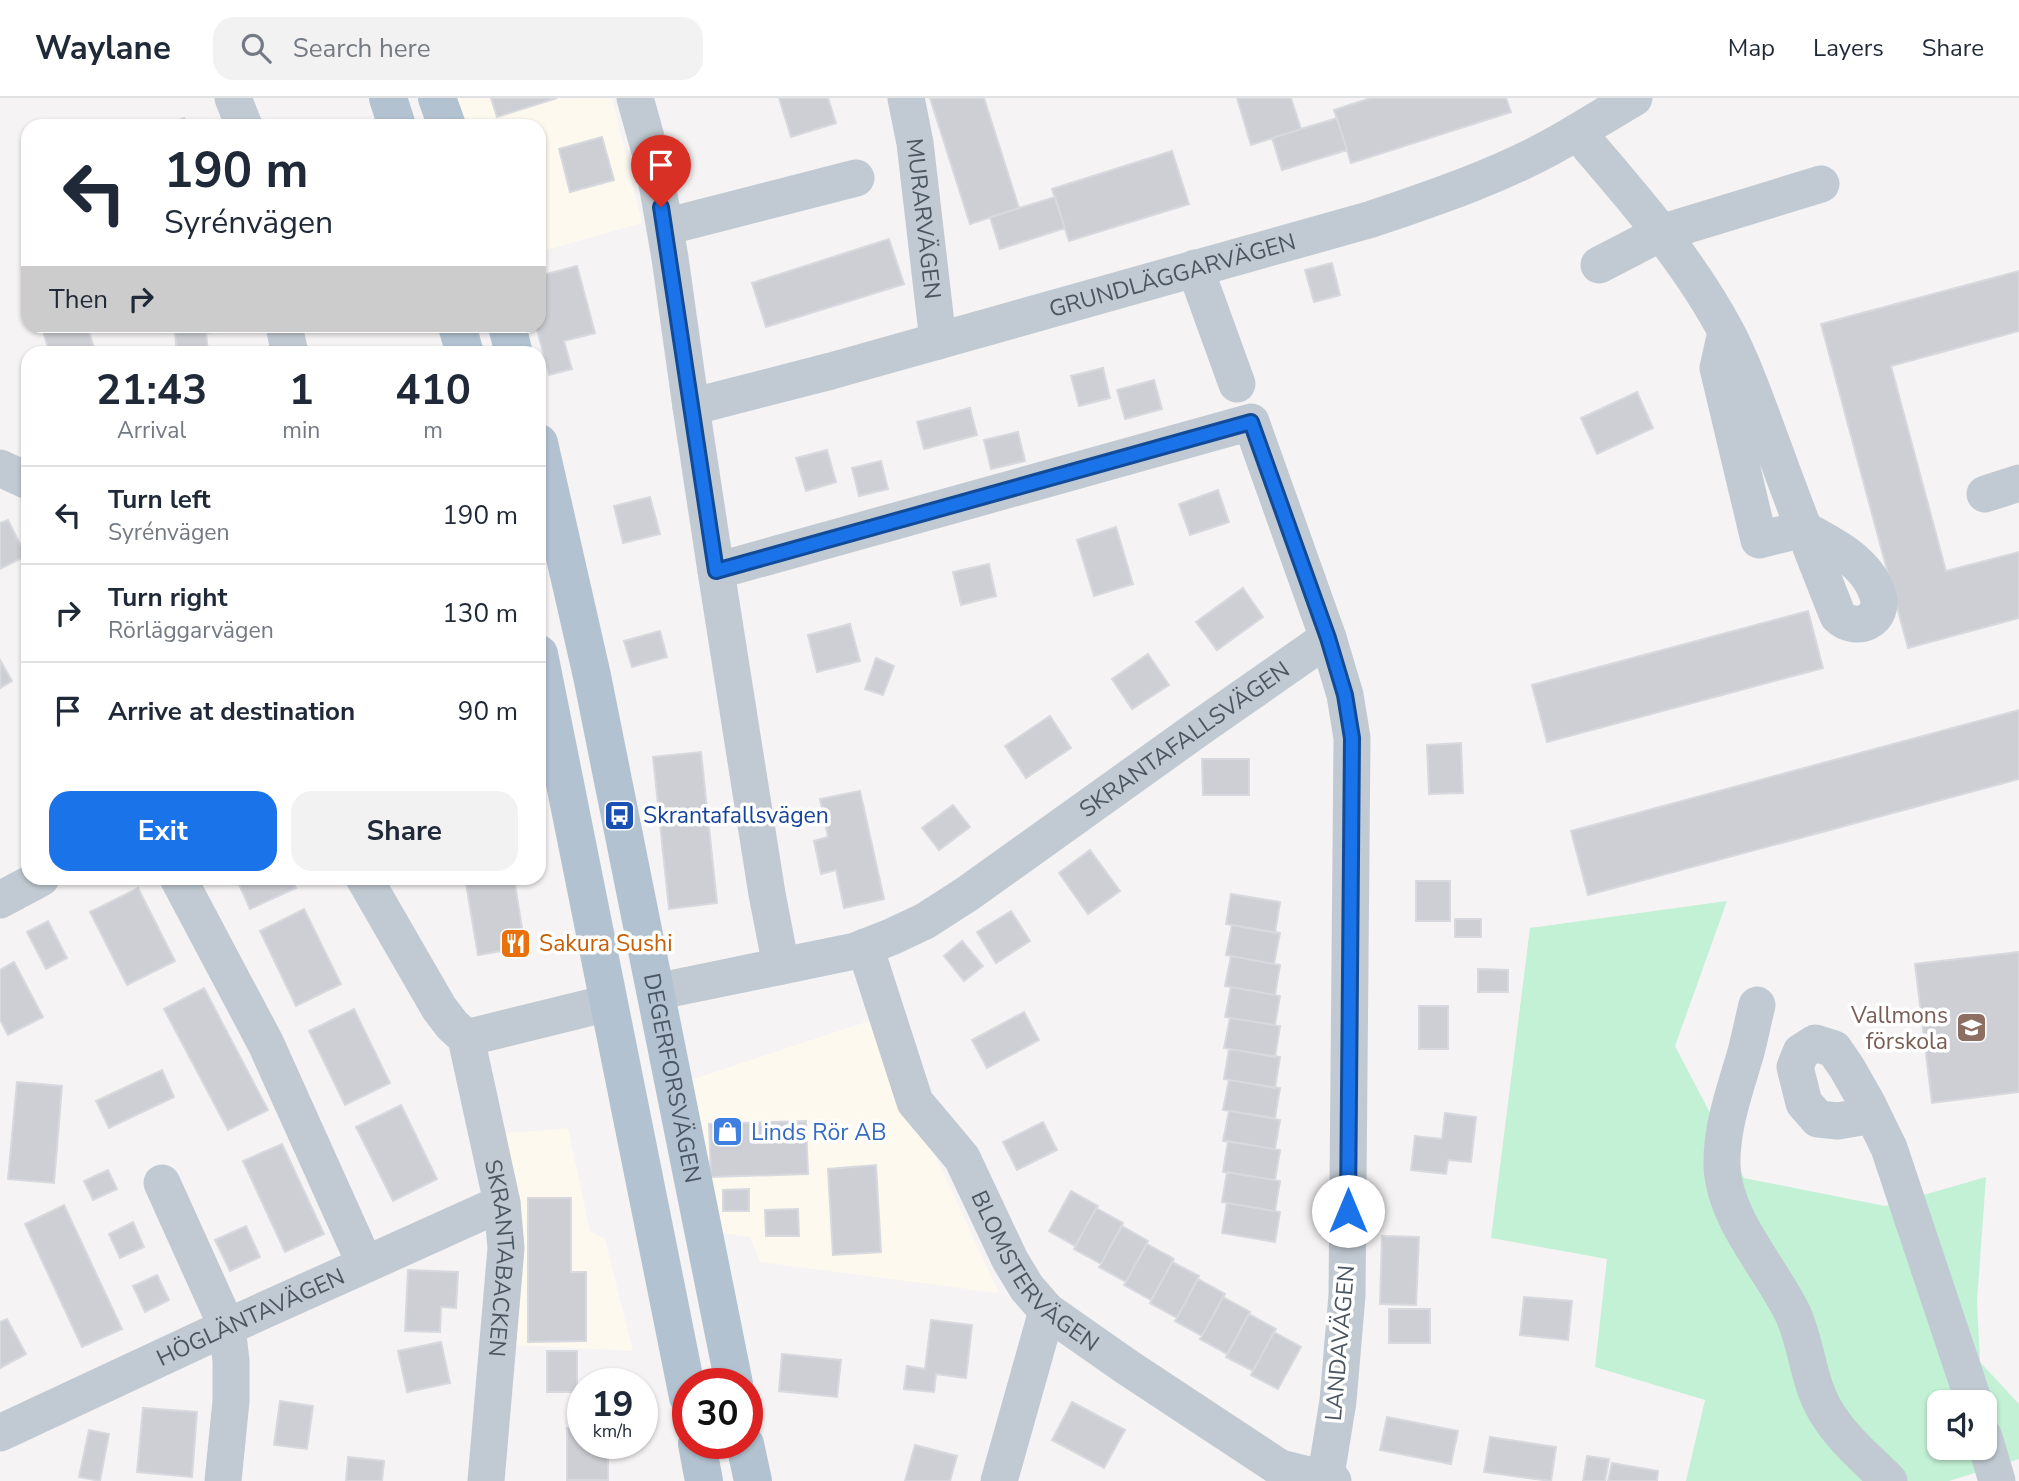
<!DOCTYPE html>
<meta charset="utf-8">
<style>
body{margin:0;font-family:"Nunito Sans",sans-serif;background:#f2f2f3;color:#1f2937;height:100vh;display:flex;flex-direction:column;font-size:26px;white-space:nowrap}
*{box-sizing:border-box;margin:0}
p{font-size:23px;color:#747a83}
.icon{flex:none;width:38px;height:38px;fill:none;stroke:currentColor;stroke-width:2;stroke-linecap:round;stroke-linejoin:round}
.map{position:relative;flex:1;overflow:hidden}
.side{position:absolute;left:21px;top:248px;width:525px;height:539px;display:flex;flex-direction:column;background:#fff;border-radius:21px;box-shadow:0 2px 5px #0004}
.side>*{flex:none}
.guide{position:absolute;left:21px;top:21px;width:525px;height:214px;border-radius:21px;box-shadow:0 2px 5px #0004;background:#fff;color:#1f2937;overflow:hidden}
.buttons{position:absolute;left:1927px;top:1292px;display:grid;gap:14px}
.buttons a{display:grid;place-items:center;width:70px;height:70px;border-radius:14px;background:#fff;box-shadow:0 2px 5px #0004;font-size:35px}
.speed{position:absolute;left:567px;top:1270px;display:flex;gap:14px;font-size:35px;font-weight:700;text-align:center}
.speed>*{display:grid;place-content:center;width:91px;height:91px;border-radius:50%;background:#fff;box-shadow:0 2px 5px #0004;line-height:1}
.speed small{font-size:18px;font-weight:400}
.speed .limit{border:10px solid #d22;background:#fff;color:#111}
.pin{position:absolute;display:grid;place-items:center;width:60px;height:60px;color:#fff;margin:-72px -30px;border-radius:50% 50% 50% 0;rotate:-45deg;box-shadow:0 0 7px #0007}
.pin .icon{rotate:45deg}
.me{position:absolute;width:77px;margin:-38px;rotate:0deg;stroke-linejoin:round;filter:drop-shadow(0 0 5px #0008)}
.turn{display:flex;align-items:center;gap:24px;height:147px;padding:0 28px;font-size:32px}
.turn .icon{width:91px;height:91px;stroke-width:2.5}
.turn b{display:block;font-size:49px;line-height:60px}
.then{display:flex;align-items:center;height:66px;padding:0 28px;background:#0003;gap:14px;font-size:26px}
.eta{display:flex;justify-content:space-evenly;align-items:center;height:119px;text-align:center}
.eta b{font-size:42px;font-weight:700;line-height:49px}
.button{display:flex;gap:14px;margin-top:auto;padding:14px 28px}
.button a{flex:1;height:80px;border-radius:21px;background:#1a73e8;color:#fff;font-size:28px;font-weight:700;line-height:80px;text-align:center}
.button a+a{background:#f2f2f3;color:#1f2937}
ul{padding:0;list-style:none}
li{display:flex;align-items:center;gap:21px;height:98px;padding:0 28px;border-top:2px solid #e0e1e3}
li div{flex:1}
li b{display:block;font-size:26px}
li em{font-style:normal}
header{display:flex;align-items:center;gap:42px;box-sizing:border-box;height:98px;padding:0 35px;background:#fff;border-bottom:2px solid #e0e1e3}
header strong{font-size:33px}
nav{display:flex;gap:38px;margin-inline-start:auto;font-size:24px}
.search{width:490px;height:63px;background:#f2f2f3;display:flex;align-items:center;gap:18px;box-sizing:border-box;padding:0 24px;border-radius:21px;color:#747a83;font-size:26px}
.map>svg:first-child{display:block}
.commercial{fill:#fdf9ef}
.green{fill:#c3f1d5;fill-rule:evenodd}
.building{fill:#cdcfd5;stroke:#d7d9de;stroke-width:2}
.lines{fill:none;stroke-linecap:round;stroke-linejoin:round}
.minor{stroke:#c1cad2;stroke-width:37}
.major{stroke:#b3c2d1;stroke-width:38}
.route-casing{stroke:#114b97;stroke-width:18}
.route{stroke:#1a73e8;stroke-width:12}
.labels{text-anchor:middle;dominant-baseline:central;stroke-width:7;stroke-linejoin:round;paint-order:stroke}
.street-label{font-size:23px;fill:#4a5661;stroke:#fff}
.transit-label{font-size:23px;fill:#164399;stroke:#fff;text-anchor:start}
.food-label{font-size:23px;fill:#c56008;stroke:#fff;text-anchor:start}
.education-label{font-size:23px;fill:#785e54;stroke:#fff;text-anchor:end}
.shop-label{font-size:23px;fill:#366cbe;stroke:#fff;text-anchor:start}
</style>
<header>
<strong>Waylane</strong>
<div class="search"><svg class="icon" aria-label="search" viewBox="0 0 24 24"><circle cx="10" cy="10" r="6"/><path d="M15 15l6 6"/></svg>Search here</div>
<nav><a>Map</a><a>Layers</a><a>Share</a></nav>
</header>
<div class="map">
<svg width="2019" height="1383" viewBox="0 0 2019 1383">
<rect width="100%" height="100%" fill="#f5f3f3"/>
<path class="commercial" d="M 455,0 L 612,0 L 642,125 L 539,154 L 539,28 L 464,28 Z
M 872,922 L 999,1195 L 760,1164 L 750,1139 L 718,1134 L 687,983 Z
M 568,1030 L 590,1133 L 605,1141 L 633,1253 L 516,1247 L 500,1036 Z"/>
<path class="green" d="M 1727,803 L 1675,948 L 1744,1080 L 1885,1108 L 1986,1079 L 1977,1203 L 1980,1264 L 2019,1306 L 2019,1361 L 1949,1383 L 1686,1383 L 1705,1302 L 1595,1269 L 1607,1161 L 1491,1140 L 1530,830 ZM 1939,1304 L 1984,1304 L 1984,1349 L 1939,1349 Z"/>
<path class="building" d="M 491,0 L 557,0 L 497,19 Z
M 779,0 L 828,0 L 836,25 L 791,39 Z
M 930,0 L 984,0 L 1019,110 L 970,126 Z
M 1237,0 L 1291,0 L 1301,31 L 1251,47 Z
M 1371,0 L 1506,0 L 1511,14 L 1351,65 L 1334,12 Z
M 184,20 L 188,28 L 165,28 Z
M 1337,20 L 1347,52 L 1282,72 L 1272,40 Z
M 602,39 L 614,82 L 570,94 L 559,51 Z
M 1172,53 L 1189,106 L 1069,143 L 1052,91 Z
M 1055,99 L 1065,130 L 1000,151 L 990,119 Z
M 889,141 L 904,186 L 766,229 L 752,185 Z
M 1332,165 L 1340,197 L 1314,204 L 1305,172 Z
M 577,168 L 595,235 L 564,243 L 572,271 L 549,277 L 536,228 L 539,228 L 539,178 Z
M 2019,173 L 2019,233 L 1891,268 L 1946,473 L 2019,454 L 2019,520 L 1908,550 L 1821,226 Z
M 48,228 L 87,228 L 96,256 L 50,256 L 42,230 Z
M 195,228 L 234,228 L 234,231 L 206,235 L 208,253 L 177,256 L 175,235 L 195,232 Z
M 1103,270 L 1110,300 L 1079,308 L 1071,278 Z
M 1154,282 L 1162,311 L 1125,321 L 1117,292 Z
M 1637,294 L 1653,330 L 1597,356 L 1581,320 Z
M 970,310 L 977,337 L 924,351 L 917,324 Z
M 1018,334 L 1025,363 L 991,371 L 984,342 Z
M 827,352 L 836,384 L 806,393 L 796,360 Z
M 881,363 L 888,391 L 859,398 L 852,370 Z
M 1218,392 L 1229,424 L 1190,437 L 1179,406 Z
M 650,399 L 660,436 L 623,445 L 614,408 Z
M 8,422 L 26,458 L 0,471 L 0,425 Z
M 1116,429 L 1133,486 L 1094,498 L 1077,442 Z
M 989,466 L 996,498 L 961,507 L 953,474 Z
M 1243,490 L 1263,519 L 1217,552 L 1196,524 Z
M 1808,513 L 1823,570 L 1547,644 L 1532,587 Z
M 850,526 L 860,563 L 817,574 L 808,537 Z
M 660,533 L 667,559 L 632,569 L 624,543 Z
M 1148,556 L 1169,587 L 1132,611 L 1112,581 Z
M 876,560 L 894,568 L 883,597 L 865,591 Z
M 0,562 L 12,583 L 0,590 Z
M 2019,612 L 2019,681 L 1588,797 L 1571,733 Z
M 1050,618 L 1071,650 L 1026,680 L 1005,648 Z
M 1461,645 L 1463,695 L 1429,696 L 1427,647 Z
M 701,654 L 717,805 L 669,811 L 653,659 Z
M 1202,661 L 1249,661 L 1249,697 L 1203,697 Z
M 860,693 L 884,801 L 844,810 L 836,772 L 821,776 L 814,743 L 828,739 L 820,701 Z
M 953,707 L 970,729 L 939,752 L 922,730 Z
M 1090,752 L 1120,793 L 1088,816 L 1059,775 Z
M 236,780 L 291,780 L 296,790 L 250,811 Z
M 465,780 L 514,780 L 525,849 L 478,857 Z
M 1416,783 L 1450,783 L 1450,823 L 1416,823 Z
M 138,790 L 175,863 L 127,887 L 90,814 Z
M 1231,796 L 1280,804 L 1275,835 L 1226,826 Z
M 304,811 L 341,886 L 296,908 L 260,833 Z
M 1011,813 L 1030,843 L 996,865 L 977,834 Z
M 1455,821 L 1481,821 L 1481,839 L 1455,839 Z
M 48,823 L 67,860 L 46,871 L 27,834 Z
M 1232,827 L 1280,835 L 1274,866 L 1226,857 Z
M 962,843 L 983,868 L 964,883 L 944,858 Z
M 2019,854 L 2019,994 L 1932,1005 L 1915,866 Z
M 1231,858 L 1280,867 L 1275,897 L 1225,888 Z
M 14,864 L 43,919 L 8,937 L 0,922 L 0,872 Z
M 1478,871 L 1508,872 L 1508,894 L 1478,894 Z
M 1231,889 L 1280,898 L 1275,927 L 1225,919 Z
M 204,890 L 268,1012 L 228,1032 L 164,911 Z
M 1419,908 L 1448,908 L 1448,951 L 1419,951 Z
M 354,911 L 390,985 L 345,1007 L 309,933 Z
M 1024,914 L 1039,942 L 987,970 L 972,942 Z
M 1230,920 L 1280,928 L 1275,959 L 1224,950 Z
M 1229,951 L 1280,959 L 1275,990 L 1224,981 Z
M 162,972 L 174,999 L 109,1030 L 96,1003 Z
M 1229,982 L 1280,990 L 1275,1020 L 1223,1012 Z
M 17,984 L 62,988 L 54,1085 L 8,1081 Z
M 401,1007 L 437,1081 L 393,1103 L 356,1029 Z
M 1229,1013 L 1280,1022 L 1275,1051 L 1223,1043 Z
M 1445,1015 L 1476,1019 L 1471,1064 L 1448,1062 L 1446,1076 L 1411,1072 L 1415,1038 L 1442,1041 Z
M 806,1023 L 808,1076 L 711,1079 L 709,1026 Z
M 1043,1024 L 1057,1052 L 1017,1072 L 1003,1044 Z
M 1228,1043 L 1280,1052 L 1275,1082 L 1223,1074 Z
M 282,1046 L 324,1136 L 285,1154 L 243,1063 Z
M 876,1067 L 881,1154 L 833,1157 L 828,1071 Z
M 108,1072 L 117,1091 L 93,1102 L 84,1083 Z
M 1227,1074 L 1280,1083 L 1275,1113 L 1222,1104 Z
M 749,1091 L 749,1113 L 723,1113 L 723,1092 Z
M 1071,1093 L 1098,1108 L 1075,1148 L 1049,1133 Z
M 528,1100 L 571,1100 L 571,1174 L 586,1174 L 586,1243 L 528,1244 Z
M 1227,1105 L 1280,1114 L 1275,1144 L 1222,1135 Z
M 64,1107 L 122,1231 L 82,1249 L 25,1126 Z
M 1096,1110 L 1123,1125 L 1101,1166 L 1074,1151 Z
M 798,1111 L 799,1138 L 766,1138 L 765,1112 Z
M 133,1124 L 144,1149 L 120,1160 L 109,1136 Z
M 246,1128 L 260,1159 L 230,1173 L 215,1142 Z
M 1122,1128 L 1148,1143 L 1126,1184 L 1099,1169 Z
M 1382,1138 L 1419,1139 L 1416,1207 L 1380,1206 Z
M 1147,1146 L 1174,1161 L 1151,1202 L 1124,1187 Z
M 1172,1164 L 1199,1178 L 1177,1220 L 1150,1205 Z
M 408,1172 L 458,1174 L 456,1210 L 441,1209 L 440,1234 L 405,1233 Z
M 157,1177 L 169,1202 L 145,1214 L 133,1188 Z
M 1198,1181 L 1225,1196 L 1202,1238 L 1175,1223 Z
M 1223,1199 L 1250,1214 L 1227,1256 L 1200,1241 Z
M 1524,1199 L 1572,1203 L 1568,1242 L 1520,1237 Z
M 1389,1211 L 1430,1211 L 1430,1245 L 1389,1245 Z
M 1249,1216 L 1276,1231 L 1253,1273 L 1226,1259 Z
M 7,1221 L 26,1256 L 0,1270 L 0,1224 Z
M 931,1222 L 972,1227 L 966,1280 L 936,1276 L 934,1294 L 904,1291 L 907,1268 L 925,1271 Z
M 1274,1234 L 1301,1249 L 1278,1291 L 1251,1277 Z
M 441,1244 L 450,1285 L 407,1294 L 398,1253 Z
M 547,1253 L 577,1253 L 577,1294 L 547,1294 Z
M 782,1256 L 841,1262 L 837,1299 L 779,1293 Z
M 280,1303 L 313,1308 L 307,1351 L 274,1347 Z
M 1072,1304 L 1125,1332 L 1104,1370 L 1052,1342 Z
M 143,1310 L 197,1314 L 192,1379 L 137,1374 Z
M 1387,1319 L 1458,1333 L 1451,1366 L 1380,1352 Z
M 583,1329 L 583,1346 L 608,1346 L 608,1382 L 567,1382 L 567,1330 Z
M 89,1332 L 109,1336 L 100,1383 L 79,1379 Z
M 1490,1339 L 1556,1349 L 1551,1383 L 1484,1374 Z
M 915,1347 L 957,1358 L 950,1383 L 905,1383 Z
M 1587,1358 L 1609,1361 L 1605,1383 L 1583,1383 Z
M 348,1359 L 384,1363 L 382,1383 L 346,1383 Z
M 1612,1365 L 1658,1373 L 1657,1383 L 1608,1383 Z"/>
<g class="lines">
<g class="minor">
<path d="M 233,0 L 244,28"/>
<path d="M 635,0 L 654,68 L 670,160 L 691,309 L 716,473 L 767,796 L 781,868"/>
<path id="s1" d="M 906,0 L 915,45 L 938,243"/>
<path d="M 1577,34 C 1631,97 1688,161 1727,235 C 1747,274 1761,317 1777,359 C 1796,412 1817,465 1838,518 C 1856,536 1887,522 1877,495 C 1866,463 1831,446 1803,431 L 1759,442 L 1718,270 L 1726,234"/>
<path d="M 665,129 L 856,80"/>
<path d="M 1599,167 L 1661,135 L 1821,86"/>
<path d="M 1195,170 L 1237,286"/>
<path d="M 284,228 L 290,256"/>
<path id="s2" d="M 691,309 L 831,273 L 1372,121 C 1433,100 1494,80 1551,49 C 1579,34 1606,16 1634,0"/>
<path d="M 0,370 L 28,383"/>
<path d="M 1985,396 L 2019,385"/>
<path d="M 716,473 L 1251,324 L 1328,540 L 1345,597 L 1352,640 L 1347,1197 L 1338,1303 L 1325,1383"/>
<path d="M 178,780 L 266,946 L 365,1166"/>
<path d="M 364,780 L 439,910 L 452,927 L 466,940"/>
<path d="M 0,802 L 41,780"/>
<path id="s3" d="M 865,849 L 915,1004 L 962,1060 L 1010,1162 L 1027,1190 L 1047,1213 L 1127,1269 L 1280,1370 L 1333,1383"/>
<path id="s4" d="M 655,894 L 855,853 L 891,839 L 925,823 L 967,796 L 1199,630 L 1328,540"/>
<path d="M 1757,907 C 1753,923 1750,939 1746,954 C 1735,992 1721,1029 1722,1068 C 1724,1121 1771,1170 1793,1216 C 1807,1247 1808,1283 1825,1312 C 1841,1340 1867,1361 1889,1383"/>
<path id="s5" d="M 466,940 L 502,1105 L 506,1150 L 486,1383"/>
<path d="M 466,940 L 608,905"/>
<path d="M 1873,1017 L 1838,1023 L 1818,1021 L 1804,1005 L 1795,969 L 1801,954 L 1815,945 L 1834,951 L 1847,970 L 1868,1007 L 1889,1050 L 1974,1304"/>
<path d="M 162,1085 L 227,1229 L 231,1263 L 231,1303 L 223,1383"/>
<path id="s6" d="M 0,1335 L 227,1229 L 502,1105"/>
<path d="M 1984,1339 L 1997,1383"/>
<path d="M 999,1383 L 1047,1213"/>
</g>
<g class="major">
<path d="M 388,0 L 397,28"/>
<path d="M 437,0 L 447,28"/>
<path d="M 457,228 L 465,256"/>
<path d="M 507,228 L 514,256"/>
<path id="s7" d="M 539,345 L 592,578 L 734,1286"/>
<path d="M 539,556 L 688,1299"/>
<path d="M 697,1346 L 704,1383"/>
<path d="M 745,1346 L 753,1383"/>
</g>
</g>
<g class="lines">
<defs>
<path id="route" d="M 661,109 L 716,473 L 1251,324 L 1328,540 L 1345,597 L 1352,640 L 1348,1113"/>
</defs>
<use href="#route" class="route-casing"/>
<use href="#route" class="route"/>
</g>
<defs>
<symbol id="bus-square" viewBox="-11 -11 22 22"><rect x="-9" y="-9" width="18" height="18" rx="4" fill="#1a4fb4" stroke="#fff"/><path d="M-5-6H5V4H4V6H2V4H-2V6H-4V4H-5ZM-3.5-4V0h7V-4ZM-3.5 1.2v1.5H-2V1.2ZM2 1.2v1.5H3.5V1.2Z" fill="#fff"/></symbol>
<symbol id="restaurant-square" viewBox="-11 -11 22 22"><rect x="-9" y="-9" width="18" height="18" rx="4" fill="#e8710a" stroke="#fff"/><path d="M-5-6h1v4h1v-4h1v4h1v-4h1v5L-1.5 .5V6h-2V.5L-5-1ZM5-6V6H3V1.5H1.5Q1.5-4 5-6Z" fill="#fff"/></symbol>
<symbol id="school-square" viewBox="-11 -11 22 22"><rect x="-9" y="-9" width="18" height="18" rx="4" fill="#8d6e63" stroke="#fff"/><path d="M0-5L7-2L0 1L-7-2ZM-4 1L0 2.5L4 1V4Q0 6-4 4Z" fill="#fff"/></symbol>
<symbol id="shop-square" viewBox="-11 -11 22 22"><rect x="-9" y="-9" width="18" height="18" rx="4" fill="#3f7fe0" stroke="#fff"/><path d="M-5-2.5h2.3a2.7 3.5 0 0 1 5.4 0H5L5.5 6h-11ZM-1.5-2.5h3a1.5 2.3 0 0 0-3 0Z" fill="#fff"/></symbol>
</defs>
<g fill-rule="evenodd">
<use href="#bus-square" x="602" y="700" width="35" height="35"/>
<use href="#restaurant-square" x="498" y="828" width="35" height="35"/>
<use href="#school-square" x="1954" y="912" width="35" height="35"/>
<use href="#shop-square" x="710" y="1016" width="35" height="35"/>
</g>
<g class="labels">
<g class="street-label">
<text stroke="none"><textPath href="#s1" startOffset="122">MURARVÄGEN</textPath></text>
<text stroke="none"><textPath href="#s2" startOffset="499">GRUNDLÄGGARVÄGEN</textPath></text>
<text stroke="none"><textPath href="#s4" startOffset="597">SKRANTAFALLSVÄGEN</textPath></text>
<text stroke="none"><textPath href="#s7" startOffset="649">DEGERFORSVÄGEN</textPath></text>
<text stroke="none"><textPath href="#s5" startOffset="224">SKRANTABACKEN</textPath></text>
<text stroke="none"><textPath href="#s3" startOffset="373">BLOMSTERVÄGEN</textPath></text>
<text stroke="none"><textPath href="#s6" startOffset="276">HÖGLÄNTAVÄGEN</textPath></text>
<text transform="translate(1340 1245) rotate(-85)">LANDAVÄGEN</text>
</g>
<g class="transit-label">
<text x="643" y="717">Skrantafallsvägen</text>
</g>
<g class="food-label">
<text x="539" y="845">Sakura Sushi</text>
</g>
<g class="education-label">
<text x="1948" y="917">Vallmons<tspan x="1948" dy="26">förskola</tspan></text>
</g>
<g class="shop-label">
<text x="751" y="1034">Linds Rör AB</text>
</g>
</g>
</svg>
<div class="buttons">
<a><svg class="icon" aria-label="sound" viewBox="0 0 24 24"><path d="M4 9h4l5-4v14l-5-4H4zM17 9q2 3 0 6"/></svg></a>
</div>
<div class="speed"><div>19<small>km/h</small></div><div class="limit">30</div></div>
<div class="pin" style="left:661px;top:109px;background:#d93025"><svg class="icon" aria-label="arrive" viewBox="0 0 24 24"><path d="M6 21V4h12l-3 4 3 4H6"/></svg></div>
<svg class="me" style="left:1348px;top:1113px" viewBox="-20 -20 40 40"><circle r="19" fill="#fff"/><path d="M0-13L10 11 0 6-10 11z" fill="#1a73e8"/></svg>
<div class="guide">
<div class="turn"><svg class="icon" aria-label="left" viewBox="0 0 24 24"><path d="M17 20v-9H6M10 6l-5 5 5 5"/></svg><div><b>190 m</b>Syrénvägen</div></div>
<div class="then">Then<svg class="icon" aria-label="right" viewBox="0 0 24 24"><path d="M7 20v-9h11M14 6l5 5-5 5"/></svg></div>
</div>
<section class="side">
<div class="eta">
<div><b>21:43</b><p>Arrival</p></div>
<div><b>1</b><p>min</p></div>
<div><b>410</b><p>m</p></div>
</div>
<ul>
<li><svg class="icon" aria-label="left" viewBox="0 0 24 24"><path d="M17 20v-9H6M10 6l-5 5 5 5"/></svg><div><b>Turn left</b><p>Syrénvägen</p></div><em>190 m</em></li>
<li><svg class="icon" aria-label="right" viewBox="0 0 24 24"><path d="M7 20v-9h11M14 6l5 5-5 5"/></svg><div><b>Turn right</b><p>Rörläggarvägen</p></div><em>130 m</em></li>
<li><svg class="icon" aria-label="arrive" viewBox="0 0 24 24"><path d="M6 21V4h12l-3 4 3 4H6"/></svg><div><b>Arrive at destination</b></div><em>90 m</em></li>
</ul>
<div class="button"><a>Exit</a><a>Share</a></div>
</section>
</div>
